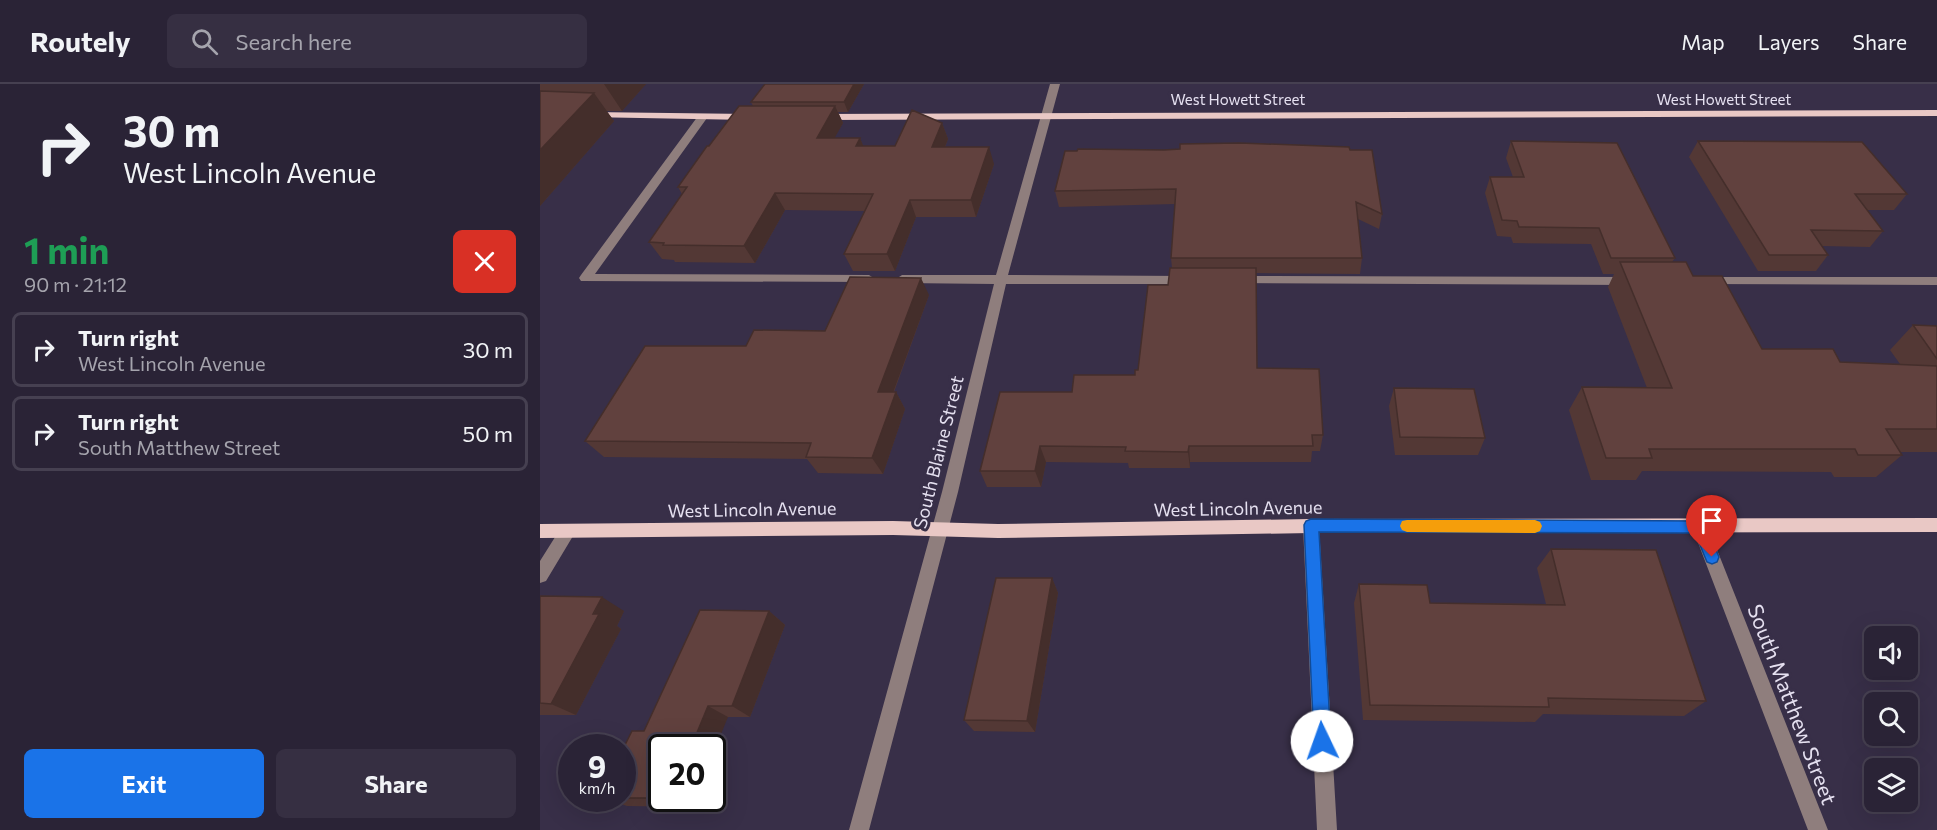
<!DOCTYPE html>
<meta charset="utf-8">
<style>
body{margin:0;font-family:Commissioner,sans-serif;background:#362f42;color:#f1f3f6;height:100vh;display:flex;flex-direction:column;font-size:22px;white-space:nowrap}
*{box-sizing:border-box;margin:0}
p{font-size:20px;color:#a5a4ad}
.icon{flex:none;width:33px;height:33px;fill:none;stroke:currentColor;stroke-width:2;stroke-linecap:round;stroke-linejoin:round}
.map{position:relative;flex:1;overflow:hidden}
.side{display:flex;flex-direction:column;background:#2a2336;width:540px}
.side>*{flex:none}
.top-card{background:#2a2336;color:#f1f3f6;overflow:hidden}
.controls{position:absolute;left:1324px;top:542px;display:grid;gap:12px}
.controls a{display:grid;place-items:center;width:54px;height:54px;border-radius:9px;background:#2a2336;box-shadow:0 6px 24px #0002,0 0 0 2px #464051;font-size:30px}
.speed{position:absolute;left:18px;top:650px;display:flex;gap:12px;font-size:30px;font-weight:700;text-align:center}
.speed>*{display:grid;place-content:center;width:78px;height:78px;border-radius:50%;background:#2a2336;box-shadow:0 6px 24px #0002,0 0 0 2px #464051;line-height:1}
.speed small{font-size:15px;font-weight:400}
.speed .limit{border:3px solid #111;border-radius:9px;background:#fff;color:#111}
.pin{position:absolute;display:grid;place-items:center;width:51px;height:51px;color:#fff;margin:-62px -26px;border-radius:50% 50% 50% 0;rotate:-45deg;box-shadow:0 0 6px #0007}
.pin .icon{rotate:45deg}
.me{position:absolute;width:66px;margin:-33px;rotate:357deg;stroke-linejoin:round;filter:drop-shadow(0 0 4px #0008)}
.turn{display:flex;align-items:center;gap:21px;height:126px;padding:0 24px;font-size:27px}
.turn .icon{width:78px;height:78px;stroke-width:2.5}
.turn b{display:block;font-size:42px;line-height:51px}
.round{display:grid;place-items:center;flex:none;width:63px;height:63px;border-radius:9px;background:#362f42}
.summary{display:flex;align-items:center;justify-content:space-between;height:102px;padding:0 24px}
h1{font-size:36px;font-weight:700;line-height:45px;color:#1e9e55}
.primary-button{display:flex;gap:12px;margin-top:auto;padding:12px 24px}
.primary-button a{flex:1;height:69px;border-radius:9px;background:#1a73e8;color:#fff;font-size:24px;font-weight:700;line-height:69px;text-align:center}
.primary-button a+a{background:#362f42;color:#f1f3f6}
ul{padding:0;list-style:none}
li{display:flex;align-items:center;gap:18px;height:75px;margin:0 12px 9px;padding:0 12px;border:3px solid #464051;border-radius:9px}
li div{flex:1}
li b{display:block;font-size:22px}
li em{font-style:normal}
header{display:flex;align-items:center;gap:36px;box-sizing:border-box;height:84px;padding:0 30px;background:#2a2336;border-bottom:2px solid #464051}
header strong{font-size:28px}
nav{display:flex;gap:33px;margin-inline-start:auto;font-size:21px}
.search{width:420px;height:54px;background:#362f42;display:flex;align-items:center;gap:15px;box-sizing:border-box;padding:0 21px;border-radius:9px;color:#a5a4ad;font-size:22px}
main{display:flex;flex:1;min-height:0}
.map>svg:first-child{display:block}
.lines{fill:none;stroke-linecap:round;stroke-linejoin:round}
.minor{fill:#8f7e7d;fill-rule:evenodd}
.major{fill:#e9c8c5;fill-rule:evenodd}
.wall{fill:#533835}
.shaded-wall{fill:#442e2b}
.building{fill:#61413e;stroke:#442e2b;stroke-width:1.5}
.route{fill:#1a73e8;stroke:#114b97;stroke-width:1.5}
.slow{fill:#f59e0b}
.labels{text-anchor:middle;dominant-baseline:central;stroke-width:6;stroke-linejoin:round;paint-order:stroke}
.far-street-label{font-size:15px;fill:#e5e0f0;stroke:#382f48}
.street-label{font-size:18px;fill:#e5e0f0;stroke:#382f48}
.near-street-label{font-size:21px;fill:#e5e0f0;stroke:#382f48}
</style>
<header>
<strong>Routely</strong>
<div class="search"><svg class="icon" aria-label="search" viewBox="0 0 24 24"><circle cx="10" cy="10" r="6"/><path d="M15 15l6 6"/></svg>Search here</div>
<nav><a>Map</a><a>Layers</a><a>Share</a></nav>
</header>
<main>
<section class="side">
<div class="top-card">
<div class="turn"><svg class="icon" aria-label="right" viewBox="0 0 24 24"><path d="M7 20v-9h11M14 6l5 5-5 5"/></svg><div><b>30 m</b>West Lincoln Avenue</div></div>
</div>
<div class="summary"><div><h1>1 min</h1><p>90 m · 21:12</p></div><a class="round" style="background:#d93025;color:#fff"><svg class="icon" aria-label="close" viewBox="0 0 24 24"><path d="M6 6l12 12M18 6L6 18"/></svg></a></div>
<ul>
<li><svg class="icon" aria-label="right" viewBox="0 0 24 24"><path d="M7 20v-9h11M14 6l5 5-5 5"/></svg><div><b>Turn right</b><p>West Lincoln Avenue</p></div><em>30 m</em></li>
<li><svg class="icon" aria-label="right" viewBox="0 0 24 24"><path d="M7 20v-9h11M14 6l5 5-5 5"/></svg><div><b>Turn right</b><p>South Matthew Street</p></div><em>50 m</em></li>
</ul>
<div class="primary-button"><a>Exit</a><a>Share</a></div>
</section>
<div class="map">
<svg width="1397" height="746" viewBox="0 0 1397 746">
<rect width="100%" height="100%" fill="#382f48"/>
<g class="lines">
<path class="minor" d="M 510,0 L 520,0 L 468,191 L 647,192 L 653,196 L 647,200 L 466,200 L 418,408 L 329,746 L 309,746 L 402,408 L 454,200 L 362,199 L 356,195 L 362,191 L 456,191 Z
M 162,31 L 167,34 L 55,190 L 329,191 L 335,195 L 333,198 L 41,197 L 39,194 L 41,191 L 158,32 Z
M 698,192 L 1091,193 L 1097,197 L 1091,201 L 694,199 L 692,196 L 694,193 Z
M 1166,193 L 1397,193 L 1397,201 L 1162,200 L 1160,197 Z
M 771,435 L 777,437 L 779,442 L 797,746 L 777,746 L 763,442 L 765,437 Z
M 1160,436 L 1166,438 L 1168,443 L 1288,746 L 1268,746 L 1152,443 L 1154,438 Z
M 28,440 L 34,442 L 36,447 L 6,497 L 0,499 L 0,477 L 22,442 Z"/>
<path class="major" d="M 1397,26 L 1397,32 L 281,36 L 276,33 L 281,30 Z
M 50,28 L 209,30 L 214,33 L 209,36 L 46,33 L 45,31 Z
M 1397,434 L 1397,448 L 771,449 L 458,454 L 353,451 L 0,454 L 0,440 L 353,437 L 458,440 L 771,435 Z"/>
</g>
<path class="wall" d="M 0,0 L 106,0 L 82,27 L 66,27 L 74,37 L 0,122 Z
M 324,0 L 308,28 L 298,28 L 303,39 L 294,54 L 320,54 L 323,62 L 355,62 L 402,39 L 408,55 L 405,63 L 454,80 L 436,133 L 376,133 L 355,187 L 313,187 L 304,170 L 325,127 L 245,126 L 215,179 L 135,178 L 134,176 L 122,175 L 109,158 L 142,110 L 138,103 L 169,62 L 213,22 L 211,18 Z
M 971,57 L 1135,174 L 1132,178 L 1153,192 L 1222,265 L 1300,278 L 1360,280 L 1350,266 L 1373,241 L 1397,242 L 1397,368 L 1360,368 L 1362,371 L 1336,393 L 1294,393 L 1291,388 L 1102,387 L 1096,396 L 1051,396 L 1029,326 L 1042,303 L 1107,304 L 1068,203 L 1074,190 L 1063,190 L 1051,160 L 973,159 L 971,153 L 957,152 L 945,109 L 950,93 L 973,93 L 966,74 Z
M 1158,57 L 1367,110 L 1354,126 L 1327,126 L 1343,147 L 1330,163 L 1282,162 L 1288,171 L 1276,187 L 1218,187 L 1149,73 Z
M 624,66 L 810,66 L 842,130 L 839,145 L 818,135 L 822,174 L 820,190 L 716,189 L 717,284 L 783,351 L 780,367 L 772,367 L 771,378 L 650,378 L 650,384 L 589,384 L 588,379 L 506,378 L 501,403 L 447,403 L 440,387 L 532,308 L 595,291 L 598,286 L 628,201 L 632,184 L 631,174 L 635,120 L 519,123 L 515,107 Z
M 389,211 L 354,308 L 356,308 L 365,325 L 343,390 L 278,389 L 267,375 L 64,373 L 45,357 L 206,262 L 285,247 Z
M 854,304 L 945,354 L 938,371 L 855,371 L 849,322 Z
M 1011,465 L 1166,617 L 1144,632 L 1003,630 L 995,638 L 823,636 L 814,519 L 819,500 L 890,519 L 1006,520 L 997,484 Z
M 512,494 L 518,509 L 495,648 L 434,647 L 424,636 Z
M 0,512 L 84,527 L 77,542 L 81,545 L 36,631 L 0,631 Z
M 229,527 L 245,541 L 210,633 L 188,633 L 122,714 L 156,714 L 152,723 L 87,722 L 64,714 L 82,714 Z"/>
<path class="shaded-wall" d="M 64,0 L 106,0 L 82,27 Z
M 314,0 L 324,0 L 308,28 L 304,18 Z
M 54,9 L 74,37 L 0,122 L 0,66 Z
M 295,22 L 303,39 L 285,71 L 277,54 Z
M 402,39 L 408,55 L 398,80 L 392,63 Z
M 320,54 L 327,71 L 316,62 Z
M 449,63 L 454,80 L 436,133 L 431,116 Z
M 235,109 L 245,126 L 215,179 L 204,162 Z
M 370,116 L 376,133 L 355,187 L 347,170 Z
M 381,194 L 389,211 L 347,325 L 338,308 Z
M 356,308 L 365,325 L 343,390 L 332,374 Z
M 500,362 L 506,378 L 501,403 L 495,387 Z
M 649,362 L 650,378 L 650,384 L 648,368 Z
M 512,494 L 518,509 L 495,648 L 487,637 Z
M 62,513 L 84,527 L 77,542 L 81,545 L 36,631 L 11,620 Z
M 229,527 L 245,541 L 210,633 L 192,622 Z
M 168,622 L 188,633 L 172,672 L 172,663 L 151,663 Z
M 130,714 L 156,714 L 152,723 Z"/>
<path class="building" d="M 225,0 L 314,0 L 304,18 L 211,18 Z
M 0,7 L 54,9 L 0,66 Z
M 199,22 L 295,22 L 277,54 L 320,54 L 316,62 L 355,62 L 372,26 L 402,39 L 392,63 L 449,63 L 431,116 L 370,116 L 347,170 L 304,170 L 333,110 L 235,109 L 204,162 L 123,161 L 124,159 L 109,158 L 147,103 L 138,103 L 167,62 L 169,62 Z
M 971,57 L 1077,59 L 1135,174 L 1071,174 L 1059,144 L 979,143 L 977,137 L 962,136 L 950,93 L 984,93 Z
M 1158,57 L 1322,58 L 1367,110 L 1315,110 L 1343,147 L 1271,146 L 1288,171 L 1229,171 Z
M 700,59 L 809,63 L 810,66 L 832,66 L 842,130 L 816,118 L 822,174 L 631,174 L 636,105 L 515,107 L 525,67 L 537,67 L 538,65 L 624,66 L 640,65 L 640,60 Z
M 1080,178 L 1146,178 L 1153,192 L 1182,192 L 1222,265 L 1293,265 L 1300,278 L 1397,282 L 1397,345 L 1346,345 L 1362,371 L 1318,371 L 1315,365 L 1109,365 L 1112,374 L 1066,374 L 1042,303 L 1132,304 Z
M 630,184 L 716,184 L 717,284 L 779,285 L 783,351 L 772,351 L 773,362 L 649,362 L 648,368 L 585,367 L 586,363 L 500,362 L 495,387 L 440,387 L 460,308 L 532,308 L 534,291 L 595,291 L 595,286 L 598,286 L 608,201 L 628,201 Z
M 310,193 L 381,194 L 338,308 L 356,308 L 332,374 L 266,373 L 271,359 L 45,357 L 105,262 L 206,262 L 214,246 L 285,247 Z
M 1373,241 L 1397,242 L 1397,275 Z
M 854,304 L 934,305 L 945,354 L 860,353 Z
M 1011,465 L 1116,466 L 1166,617 L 1008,614 L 1009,623 L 830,621 L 819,500 L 887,501 L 890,519 L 1025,521 Z
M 456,494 L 512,494 L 487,637 L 424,636 Z
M 0,512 L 62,513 L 53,530 L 59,530 L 11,620 L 0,619 Z
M 160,526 L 229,527 L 192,622 L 168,622 L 151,663 L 122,663 L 122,714 L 129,714 L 82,714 L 82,667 L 92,647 L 104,647 Z"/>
<path class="route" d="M 771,435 L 1160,437 L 1165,439 L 1179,473 L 1177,478 L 1172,480 L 1167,478 L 1155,449 L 779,448 L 791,657 L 788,663 L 782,665 L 776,663 L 774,657 L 764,441 L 766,437 Z"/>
<path class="slow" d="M 867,436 L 995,436 L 1000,438 L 1002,442 L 1000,447 L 995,449 L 867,448 L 862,446 L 860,442 L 862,437 Z"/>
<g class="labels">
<g class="far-street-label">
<text x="698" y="15">West Howett Street</text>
<text x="1184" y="15">West Howett Street</text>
</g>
<g class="street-label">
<text transform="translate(398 368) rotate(-76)">South Blaine Street</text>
<text transform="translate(698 424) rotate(-1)">West Lincoln Avenue</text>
<text transform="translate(212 425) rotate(-1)">West Lincoln Avenue</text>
</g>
<g class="near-street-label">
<text transform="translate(1253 620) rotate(69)">South Matthew Street</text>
</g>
</g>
</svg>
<div class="controls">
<a><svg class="icon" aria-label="sound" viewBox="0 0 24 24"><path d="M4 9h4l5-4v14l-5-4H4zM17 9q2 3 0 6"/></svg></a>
<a><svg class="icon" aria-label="search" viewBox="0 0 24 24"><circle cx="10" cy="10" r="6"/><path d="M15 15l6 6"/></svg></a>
<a><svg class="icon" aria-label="layers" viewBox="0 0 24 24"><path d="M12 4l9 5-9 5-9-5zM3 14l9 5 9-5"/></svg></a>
</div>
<div class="speed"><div>9<small>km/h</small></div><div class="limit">20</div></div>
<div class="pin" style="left:1172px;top:473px;background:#d93025"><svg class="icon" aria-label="arrive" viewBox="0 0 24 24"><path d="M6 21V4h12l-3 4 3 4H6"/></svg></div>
<svg class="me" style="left:782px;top:657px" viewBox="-20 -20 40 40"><circle r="19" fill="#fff"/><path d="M0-13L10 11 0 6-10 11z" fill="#1a73e8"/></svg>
</div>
</main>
